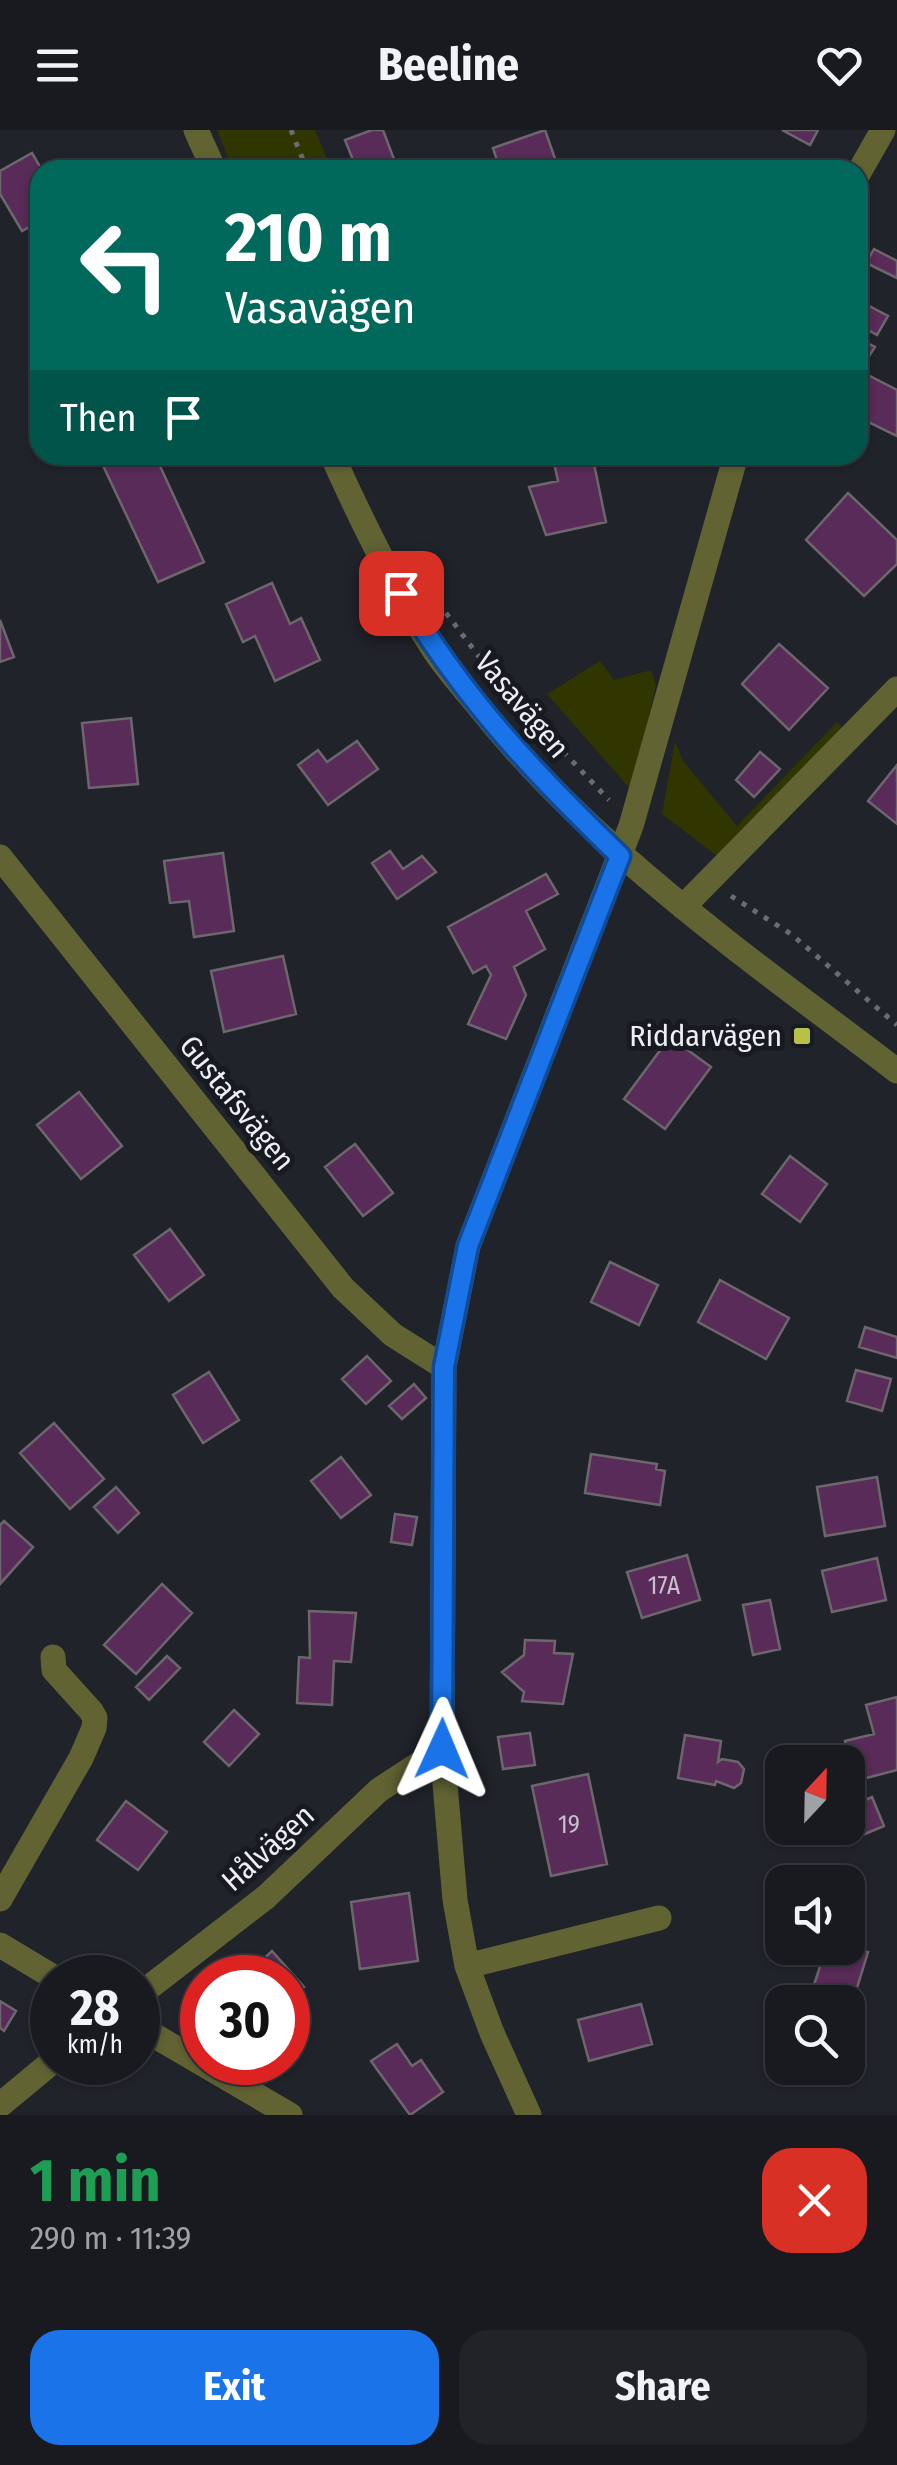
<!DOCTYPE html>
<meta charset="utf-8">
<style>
body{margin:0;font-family:"Fira Sans Condensed",sans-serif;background:#212329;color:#f1f3f6;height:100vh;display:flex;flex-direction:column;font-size:38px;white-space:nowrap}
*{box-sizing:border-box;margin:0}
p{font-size:32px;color:#9fa1a5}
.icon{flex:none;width:55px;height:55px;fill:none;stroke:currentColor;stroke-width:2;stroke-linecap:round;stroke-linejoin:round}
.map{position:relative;height:1985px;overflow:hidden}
.details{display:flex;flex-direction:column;background:#181a20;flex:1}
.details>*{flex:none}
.hud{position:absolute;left:30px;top:30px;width:838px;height:305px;border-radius:30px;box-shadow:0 2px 8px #0004,0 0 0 2px #36383e;background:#00695c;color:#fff;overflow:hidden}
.needle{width:65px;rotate:22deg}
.fabs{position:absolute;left:765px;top:1615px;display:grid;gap:20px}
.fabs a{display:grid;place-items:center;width:100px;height:100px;border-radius:20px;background:#181a20;box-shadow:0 2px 8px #0004,0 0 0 2px #36383e;font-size:50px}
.speed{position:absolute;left:30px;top:1825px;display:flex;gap:20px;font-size:50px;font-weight:700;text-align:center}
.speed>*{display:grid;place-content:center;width:130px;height:130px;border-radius:50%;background:#181a20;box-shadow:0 2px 8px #0004,0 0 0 2px #36383e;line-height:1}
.speed small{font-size:25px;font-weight:400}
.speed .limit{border:15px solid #d22;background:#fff;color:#111}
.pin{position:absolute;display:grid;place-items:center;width:85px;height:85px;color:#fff;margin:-42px;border-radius:20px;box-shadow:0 5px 15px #0006}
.me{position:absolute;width:110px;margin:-55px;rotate:1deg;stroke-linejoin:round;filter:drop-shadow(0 0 8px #0008)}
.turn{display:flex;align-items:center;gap:35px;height:210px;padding:0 30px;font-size:45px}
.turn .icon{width:130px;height:130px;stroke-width:2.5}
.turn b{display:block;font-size:70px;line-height:85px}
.then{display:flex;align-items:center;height:95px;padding:0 30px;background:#0003;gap:20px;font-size:38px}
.round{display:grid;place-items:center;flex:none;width:105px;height:105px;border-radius:30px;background:#212329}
.overview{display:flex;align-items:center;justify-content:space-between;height:170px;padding:0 30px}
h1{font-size:60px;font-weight:700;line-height:75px;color:#1e9e55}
.action{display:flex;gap:20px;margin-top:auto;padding:20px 30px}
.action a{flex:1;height:115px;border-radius:30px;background:#1a73e8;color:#fff;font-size:40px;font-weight:700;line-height:115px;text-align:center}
.action a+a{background:#212329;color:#f1f3f6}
header{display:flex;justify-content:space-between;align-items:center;height:130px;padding:0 30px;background:#181a20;font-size:45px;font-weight:700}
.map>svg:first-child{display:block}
.green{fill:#313500}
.building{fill:#592b58;stroke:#6d666d;stroke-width:2.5}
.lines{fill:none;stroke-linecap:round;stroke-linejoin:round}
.path{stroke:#6a6c73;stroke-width:5;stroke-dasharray:5 8;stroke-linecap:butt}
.minor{stroke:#616333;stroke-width:25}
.route-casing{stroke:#114b97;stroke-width:25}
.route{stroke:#1a73e8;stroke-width:18}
.poi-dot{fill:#b6c148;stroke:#171a21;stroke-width:4}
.labels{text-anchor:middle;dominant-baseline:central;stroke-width:10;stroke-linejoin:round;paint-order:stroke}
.number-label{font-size:25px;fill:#c8becd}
.street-label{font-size:30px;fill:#edeff4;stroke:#171a21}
.poi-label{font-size:30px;fill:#edeff4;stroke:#171a21;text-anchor:end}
</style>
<header><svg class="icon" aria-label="menu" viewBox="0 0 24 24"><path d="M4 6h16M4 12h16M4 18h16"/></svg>Beeline<svg class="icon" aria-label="heart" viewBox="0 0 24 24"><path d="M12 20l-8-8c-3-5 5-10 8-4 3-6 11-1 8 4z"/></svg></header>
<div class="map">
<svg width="897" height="1985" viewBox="0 0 897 1985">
<rect width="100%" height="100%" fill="#20232a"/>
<path class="green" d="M 217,0 L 315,0 L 332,40 L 233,40 Z
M 600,531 L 614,550 L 651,540 L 656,555 L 632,661 L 547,564 Z
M 837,592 L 846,602 L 722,730 L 662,684 L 675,611 L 683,631 L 737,696 Z"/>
<path class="building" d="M 372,0 L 383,0 L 395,32 L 384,36 L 386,40 L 357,40 L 345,10 Z
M 545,0 L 559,40 L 500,40 L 493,18 Z
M 782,0 L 818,0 L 810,15 Z
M 32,23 L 42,40 L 40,91 L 22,101 L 0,64 L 0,41 Z
M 874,119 L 897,131 L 897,148 L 866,133 Z
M 858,170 L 888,186 L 877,205 L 858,194 Z
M 858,208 L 875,217 L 860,240 L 858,239 Z
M 862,242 L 897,260 L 897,306 L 858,287 L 858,251 Z
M 98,325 L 155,325 L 204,432 L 158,452 Z
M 593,329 L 606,392 L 546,405 L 529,357 L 558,351 L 554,333 Z
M 848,363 L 897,410 L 897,434 L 864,466 L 806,410 Z
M 272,453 L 290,494 L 301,488 L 320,530 L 275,551 L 255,506 L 243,512 L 226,474 Z
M 0,490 L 14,527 L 0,532 Z
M 779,514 L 828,558 L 789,600 L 742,554 Z
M 131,588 L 138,654 L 89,658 L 82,593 Z
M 357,611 L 378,639 L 328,675 L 298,635 L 318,620 L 327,632 Z
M 760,622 L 780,639 L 754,667 L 736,650 Z
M 897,635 L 897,694 L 868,671 Z
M 390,721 L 403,739 L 422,726 L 436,742 L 397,769 L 372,733 Z
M 223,723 L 234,801 L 194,807 L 189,771 L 170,773 L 164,731 Z
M 546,744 L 558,764 L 526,781 L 545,819 L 514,837 L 526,865 L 506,909 L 468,894 L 491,845 L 486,836 L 473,843 L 448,797 Z
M 283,826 L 296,884 L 224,902 L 211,841 Z
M 670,907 L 711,937 L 665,999 L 624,969 Z
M 79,962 L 122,1016 L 81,1049 L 37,995 Z
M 355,1014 L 393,1063 L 363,1086 L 325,1037 Z
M 790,1026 L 827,1054 L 800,1092 L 762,1064 Z
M 170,1099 L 204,1145 L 169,1171 L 134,1125 Z
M 610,1132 L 658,1155 L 639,1195 L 591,1172 Z
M 720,1150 L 789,1188 L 766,1229 L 698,1192 Z
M 865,1197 L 897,1207 L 897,1228 L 859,1217 Z
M 367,1226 L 391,1251 L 366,1274 L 342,1249 Z
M 856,1240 L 891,1249 L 882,1281 L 847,1271 Z
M 209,1242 L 239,1290 L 203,1313 L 173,1265 Z
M 414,1254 L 426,1268 L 402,1289 L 389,1276 Z
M 54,1293 L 104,1349 L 70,1379 L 20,1323 Z
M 591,1324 L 657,1334 L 656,1339 L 665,1341 L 660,1375 L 585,1363 Z
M 341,1327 L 371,1365 L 341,1388 L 311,1351 Z
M 877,1347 L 885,1396 L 825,1406 L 817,1357 Z
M 116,1357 L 139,1383 L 118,1403 L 94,1377 Z
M 395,1384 L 417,1387 L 412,1415 L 391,1412 Z
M 4,1391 L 33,1417 L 0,1454 L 0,1395 Z
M 687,1425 L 700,1470 L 642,1488 L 627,1442 Z
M 877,1428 L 886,1470 L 832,1482 L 822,1441 Z
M 162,1454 L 192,1483 L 136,1544 L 104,1515 Z
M 770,1470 L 780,1519 L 753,1525 L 743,1475 Z
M 309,1481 L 356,1483 L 351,1532 L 334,1531 L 332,1575 L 297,1573 L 299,1527 L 310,1528 Z
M 525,1510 L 555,1511 L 554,1523 L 573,1524 L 563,1574 L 522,1571 L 524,1562 L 502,1542 L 524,1525 Z
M 167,1526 L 180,1538 L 149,1570 L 136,1557 Z
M 897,1567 L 897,1640 L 855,1651 L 845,1611 L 874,1604 L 866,1575 Z
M 234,1580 L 259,1604 L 229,1636 L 204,1612 Z
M 530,1603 L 535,1635 L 503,1639 L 498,1607 Z
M 685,1605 L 721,1611 L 718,1632 L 722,1629 L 738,1632 L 744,1639 L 741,1653 L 734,1658 L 716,1651 L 715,1655 L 678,1648 Z
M 588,1644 L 607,1734 L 551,1746 L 532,1656 Z
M 872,1667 L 884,1696 L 860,1706 L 848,1678 Z
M 126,1671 L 167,1702 L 138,1740 L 97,1710 Z
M 409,1763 L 418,1831 L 360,1839 L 351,1772 Z
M 848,1816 L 868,1822 L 853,1871 L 813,1858 L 826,1818 Z
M 272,1821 L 304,1857 L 288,1872 L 288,1848 L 243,1848 Z
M 0,1871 L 16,1881 L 4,1901 L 0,1898 Z
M 641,1874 L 652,1914 L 589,1931 L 578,1890 Z
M 397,1914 L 412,1936 L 421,1930 L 443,1962 L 410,1985 L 371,1931 Z"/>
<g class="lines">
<path class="path" d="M 291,0 L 307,40
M 446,483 L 502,557 L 609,670
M 731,766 L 791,804 L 897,895"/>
<path class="minor" d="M 196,0 L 214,40
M 858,44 L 883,0
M 332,325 C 362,392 394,458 434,520 C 446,538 462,556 476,573 C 593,721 749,828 897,941
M 0,727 L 343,1158 L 393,1205 L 444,1237
M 683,777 L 897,559
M 0,1769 L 81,1628 L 94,1598 L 95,1588 L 91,1581 L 54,1540 L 53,1527
M 0,1815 L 55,1848
M 467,1836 L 659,1788
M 138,1866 L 266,1767 L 379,1660 L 442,1619
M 138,1896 L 290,1985
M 0,1975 L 52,1932
M 529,1985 L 492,1903 L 467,1836 L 455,1770 L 442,1619 L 444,1237 L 468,1116 L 631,696 L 736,325"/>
</g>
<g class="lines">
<defs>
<path id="route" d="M 401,463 C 463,568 533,642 620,726 L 468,1116 L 444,1237 L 442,1619"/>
</defs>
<use href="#route" class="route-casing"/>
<use href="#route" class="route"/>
</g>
<rect class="poi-dot" x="792" y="896" width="20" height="20" rx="5"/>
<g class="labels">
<g class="number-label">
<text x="664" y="1456">17A</text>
<text x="569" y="1695">19</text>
</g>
<g class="street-label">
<text transform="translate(522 575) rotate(50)">Vasavägen</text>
<text transform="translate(237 973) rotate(51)">Gustafsvägen</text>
<text transform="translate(268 1718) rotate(-42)">Hålvägen</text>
</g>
<g class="poi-label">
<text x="782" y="906">Riddarvägen</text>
</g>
</g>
</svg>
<div class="fabs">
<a><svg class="needle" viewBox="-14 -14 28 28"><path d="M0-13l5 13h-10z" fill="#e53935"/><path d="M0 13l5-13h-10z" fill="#9fa1a5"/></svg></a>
<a><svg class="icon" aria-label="sound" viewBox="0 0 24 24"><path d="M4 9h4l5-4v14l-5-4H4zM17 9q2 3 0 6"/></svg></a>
<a><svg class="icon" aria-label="search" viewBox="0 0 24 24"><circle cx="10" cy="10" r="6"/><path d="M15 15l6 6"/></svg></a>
</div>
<div class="speed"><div>28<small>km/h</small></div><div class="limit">30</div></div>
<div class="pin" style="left:401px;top:463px;background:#d93025"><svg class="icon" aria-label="arrive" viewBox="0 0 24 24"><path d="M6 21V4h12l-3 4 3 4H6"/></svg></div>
<svg class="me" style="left:442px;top:1619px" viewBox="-20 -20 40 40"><path d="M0-17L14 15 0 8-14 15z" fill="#1a73e8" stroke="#fff" stroke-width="4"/></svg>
<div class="hud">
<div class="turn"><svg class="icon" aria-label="left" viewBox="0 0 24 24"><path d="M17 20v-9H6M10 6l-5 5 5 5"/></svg><div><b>210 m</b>Vasavägen</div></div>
<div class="then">Then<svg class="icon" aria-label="arrive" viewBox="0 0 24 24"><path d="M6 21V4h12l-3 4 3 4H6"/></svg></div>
</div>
</div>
<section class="details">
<div class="overview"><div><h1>1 min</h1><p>290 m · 11:39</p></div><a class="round" style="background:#d93025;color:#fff"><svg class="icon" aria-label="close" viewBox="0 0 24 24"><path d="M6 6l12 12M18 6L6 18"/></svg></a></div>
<div class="action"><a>Exit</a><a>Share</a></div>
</section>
